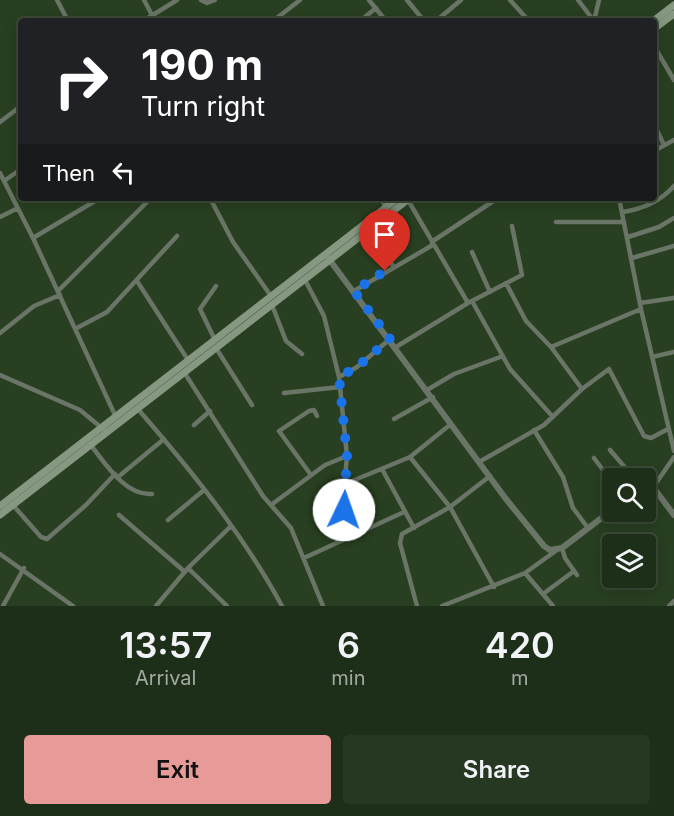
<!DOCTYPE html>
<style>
body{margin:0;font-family:Inter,sans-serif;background:#263722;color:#f1f3f6;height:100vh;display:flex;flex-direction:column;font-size:22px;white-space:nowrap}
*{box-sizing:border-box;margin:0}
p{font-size:20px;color:#a1a9a2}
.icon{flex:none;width:33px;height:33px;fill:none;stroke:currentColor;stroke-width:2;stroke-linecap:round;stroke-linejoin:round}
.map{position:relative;height:606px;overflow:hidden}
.sheet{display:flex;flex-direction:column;background:#1e2f19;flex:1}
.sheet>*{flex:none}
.banner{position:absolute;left:18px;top:18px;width:639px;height:183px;border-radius:6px;box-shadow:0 3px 15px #0003,0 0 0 2px #3c4a38;background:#202124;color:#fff;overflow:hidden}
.buttons{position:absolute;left:602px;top:468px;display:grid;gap:12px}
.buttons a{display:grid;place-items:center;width:54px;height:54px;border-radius:6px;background:#1e2f19;box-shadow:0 3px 15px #0003,0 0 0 2px #3c4a38;font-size:30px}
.pin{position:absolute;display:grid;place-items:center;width:51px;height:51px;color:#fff;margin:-62px -26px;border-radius:50% 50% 50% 0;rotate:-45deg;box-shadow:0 0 6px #0007}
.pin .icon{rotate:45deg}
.me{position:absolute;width:66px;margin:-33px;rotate:3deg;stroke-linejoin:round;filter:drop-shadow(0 0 4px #0008)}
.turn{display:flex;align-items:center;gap:21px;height:126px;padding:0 24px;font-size:27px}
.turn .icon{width:78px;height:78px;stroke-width:2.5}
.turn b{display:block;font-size:42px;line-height:51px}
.then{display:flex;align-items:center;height:57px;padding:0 24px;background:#0003;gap:12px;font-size:22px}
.eta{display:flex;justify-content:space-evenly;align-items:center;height:102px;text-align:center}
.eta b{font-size:36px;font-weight:600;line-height:42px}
.primary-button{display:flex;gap:12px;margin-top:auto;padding:12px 24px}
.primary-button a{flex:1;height:69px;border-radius:6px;background:#e69b98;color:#111;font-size:24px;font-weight:600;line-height:69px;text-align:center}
.primary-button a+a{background:#263722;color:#f1f3f6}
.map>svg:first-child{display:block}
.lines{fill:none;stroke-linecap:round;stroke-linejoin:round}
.minor{stroke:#6a7567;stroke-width:4.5}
.tertiary{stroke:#6a7567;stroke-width:6}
.secondary{stroke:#869881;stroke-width:7}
.route{stroke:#1a73e8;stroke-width:10;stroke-dasharray:0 18}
</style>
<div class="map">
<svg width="674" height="606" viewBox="0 0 674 606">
<rect width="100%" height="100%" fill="#283f21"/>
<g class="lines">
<path class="minor" d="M 57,0 L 68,21
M 144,0 L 152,15
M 201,0 L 207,3 L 215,0
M 369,0 L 386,21
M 407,0 L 424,21
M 510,0 L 529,21
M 578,0 L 594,21
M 143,21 L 177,0
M 273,21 L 300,0
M 360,21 L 376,8
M 436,21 L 461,0
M 594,21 L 599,0
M 654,46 L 674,80
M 0,122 L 21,106
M 654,124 L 664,145
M 654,151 L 674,140
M 0,173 L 33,238 L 115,415
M 4,181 L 21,169
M 210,198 L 233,242 L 271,296
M 381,198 L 386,208
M 619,198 L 641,309 L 674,451
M 408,200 L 468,303
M 623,212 C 643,209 660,202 674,186
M 0,217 L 18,208
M 556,222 L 624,222
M 369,230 L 393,266
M 628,237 L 659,227 L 674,218
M 33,238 L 100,198
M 472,252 L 490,292
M 632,258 L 674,246
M 305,280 L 324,316 L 339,377 L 347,456 L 343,499 L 348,539
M 137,281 L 188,360
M 506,283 L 526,321 L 551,347 L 582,389
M 58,291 L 151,198
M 354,291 L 431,246 L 433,241 L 498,198
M 472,301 L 510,369 L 553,417
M 640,303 L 674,298
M 272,305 L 286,341 L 302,354
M 75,329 L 107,312 L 177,236
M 0,333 L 34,306 L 60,295
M 215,340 L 200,309 L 216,286
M 396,347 L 468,303 L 522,275 L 512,226
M 551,347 L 641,309
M 216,348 L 252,405
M 652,357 L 674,352
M 184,372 L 263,496 L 291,528 L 323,606
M 0,375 L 80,410 L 103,429
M 339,377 L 357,367 L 390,339
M 427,390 L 454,374 L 503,356
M 284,393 L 340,387
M 137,408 C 190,469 243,534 282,606
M 394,419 L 433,397
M 194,425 L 210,411
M 534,430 L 563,477 L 573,508 L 588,528
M 90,444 C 105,463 125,496 152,494
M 610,450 L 634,478
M 410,457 L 450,507 L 494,587
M 594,458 L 612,482
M 479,462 L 544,425 L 582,389 L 609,369 L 644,436 L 651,438 L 668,429
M 382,469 L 414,528
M 311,475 L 279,431 L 309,411 L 314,410 L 317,416
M 118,477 L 164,439
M 345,484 L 410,457 L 451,424
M 652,489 L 674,457
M 12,504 L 41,537 L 47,539 L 86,505 L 115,474
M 271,505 L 325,465 L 347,456
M 119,515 L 185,572
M 168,520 L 204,490
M 562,548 L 565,558 L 577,575
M 0,554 L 73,606
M 304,558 L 404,512
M 188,568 L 227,606
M 525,573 L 553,606
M 543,594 L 574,571
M 3,606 L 24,568
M 156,606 L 188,568 L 230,527
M 417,606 L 400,543 L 402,534 L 450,507 L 490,476
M 442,606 L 525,573 L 557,550
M 669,606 L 674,601"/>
<path class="tertiary" d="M 326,255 L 506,499 L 544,546 L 550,550 L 562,548 L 612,510
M 645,491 L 656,491 L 674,515"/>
<path class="secondary" d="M 653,21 L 674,5
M 654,29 L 674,14
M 0,506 L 398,198
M 0,515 L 410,198"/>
</g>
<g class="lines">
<path class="route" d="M 344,510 L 347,456 L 339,377 L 357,367 L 390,339 L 354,291 L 385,271"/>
</g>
</svg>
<div class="buttons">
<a><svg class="icon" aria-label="search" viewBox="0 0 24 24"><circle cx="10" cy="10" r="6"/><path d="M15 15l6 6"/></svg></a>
<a><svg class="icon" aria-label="layers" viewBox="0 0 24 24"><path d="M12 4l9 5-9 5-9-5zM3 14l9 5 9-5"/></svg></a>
</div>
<div class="pin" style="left:385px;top:271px;background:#d93025"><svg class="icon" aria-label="arrive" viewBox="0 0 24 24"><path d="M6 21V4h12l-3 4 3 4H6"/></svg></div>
<svg class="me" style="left:344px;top:510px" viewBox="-20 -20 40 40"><circle r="19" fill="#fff"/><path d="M0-13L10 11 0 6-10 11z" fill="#1a73e8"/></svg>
<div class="banner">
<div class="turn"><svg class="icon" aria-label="right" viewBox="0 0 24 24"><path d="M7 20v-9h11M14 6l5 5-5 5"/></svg><div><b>190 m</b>Turn right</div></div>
<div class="then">Then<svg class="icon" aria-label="left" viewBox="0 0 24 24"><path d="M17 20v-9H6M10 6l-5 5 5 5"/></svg></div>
</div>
</div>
<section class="sheet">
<div class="eta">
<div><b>13:57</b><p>Arrival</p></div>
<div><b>6</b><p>min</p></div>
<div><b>420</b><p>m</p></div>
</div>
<div class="primary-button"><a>Exit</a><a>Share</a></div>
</section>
